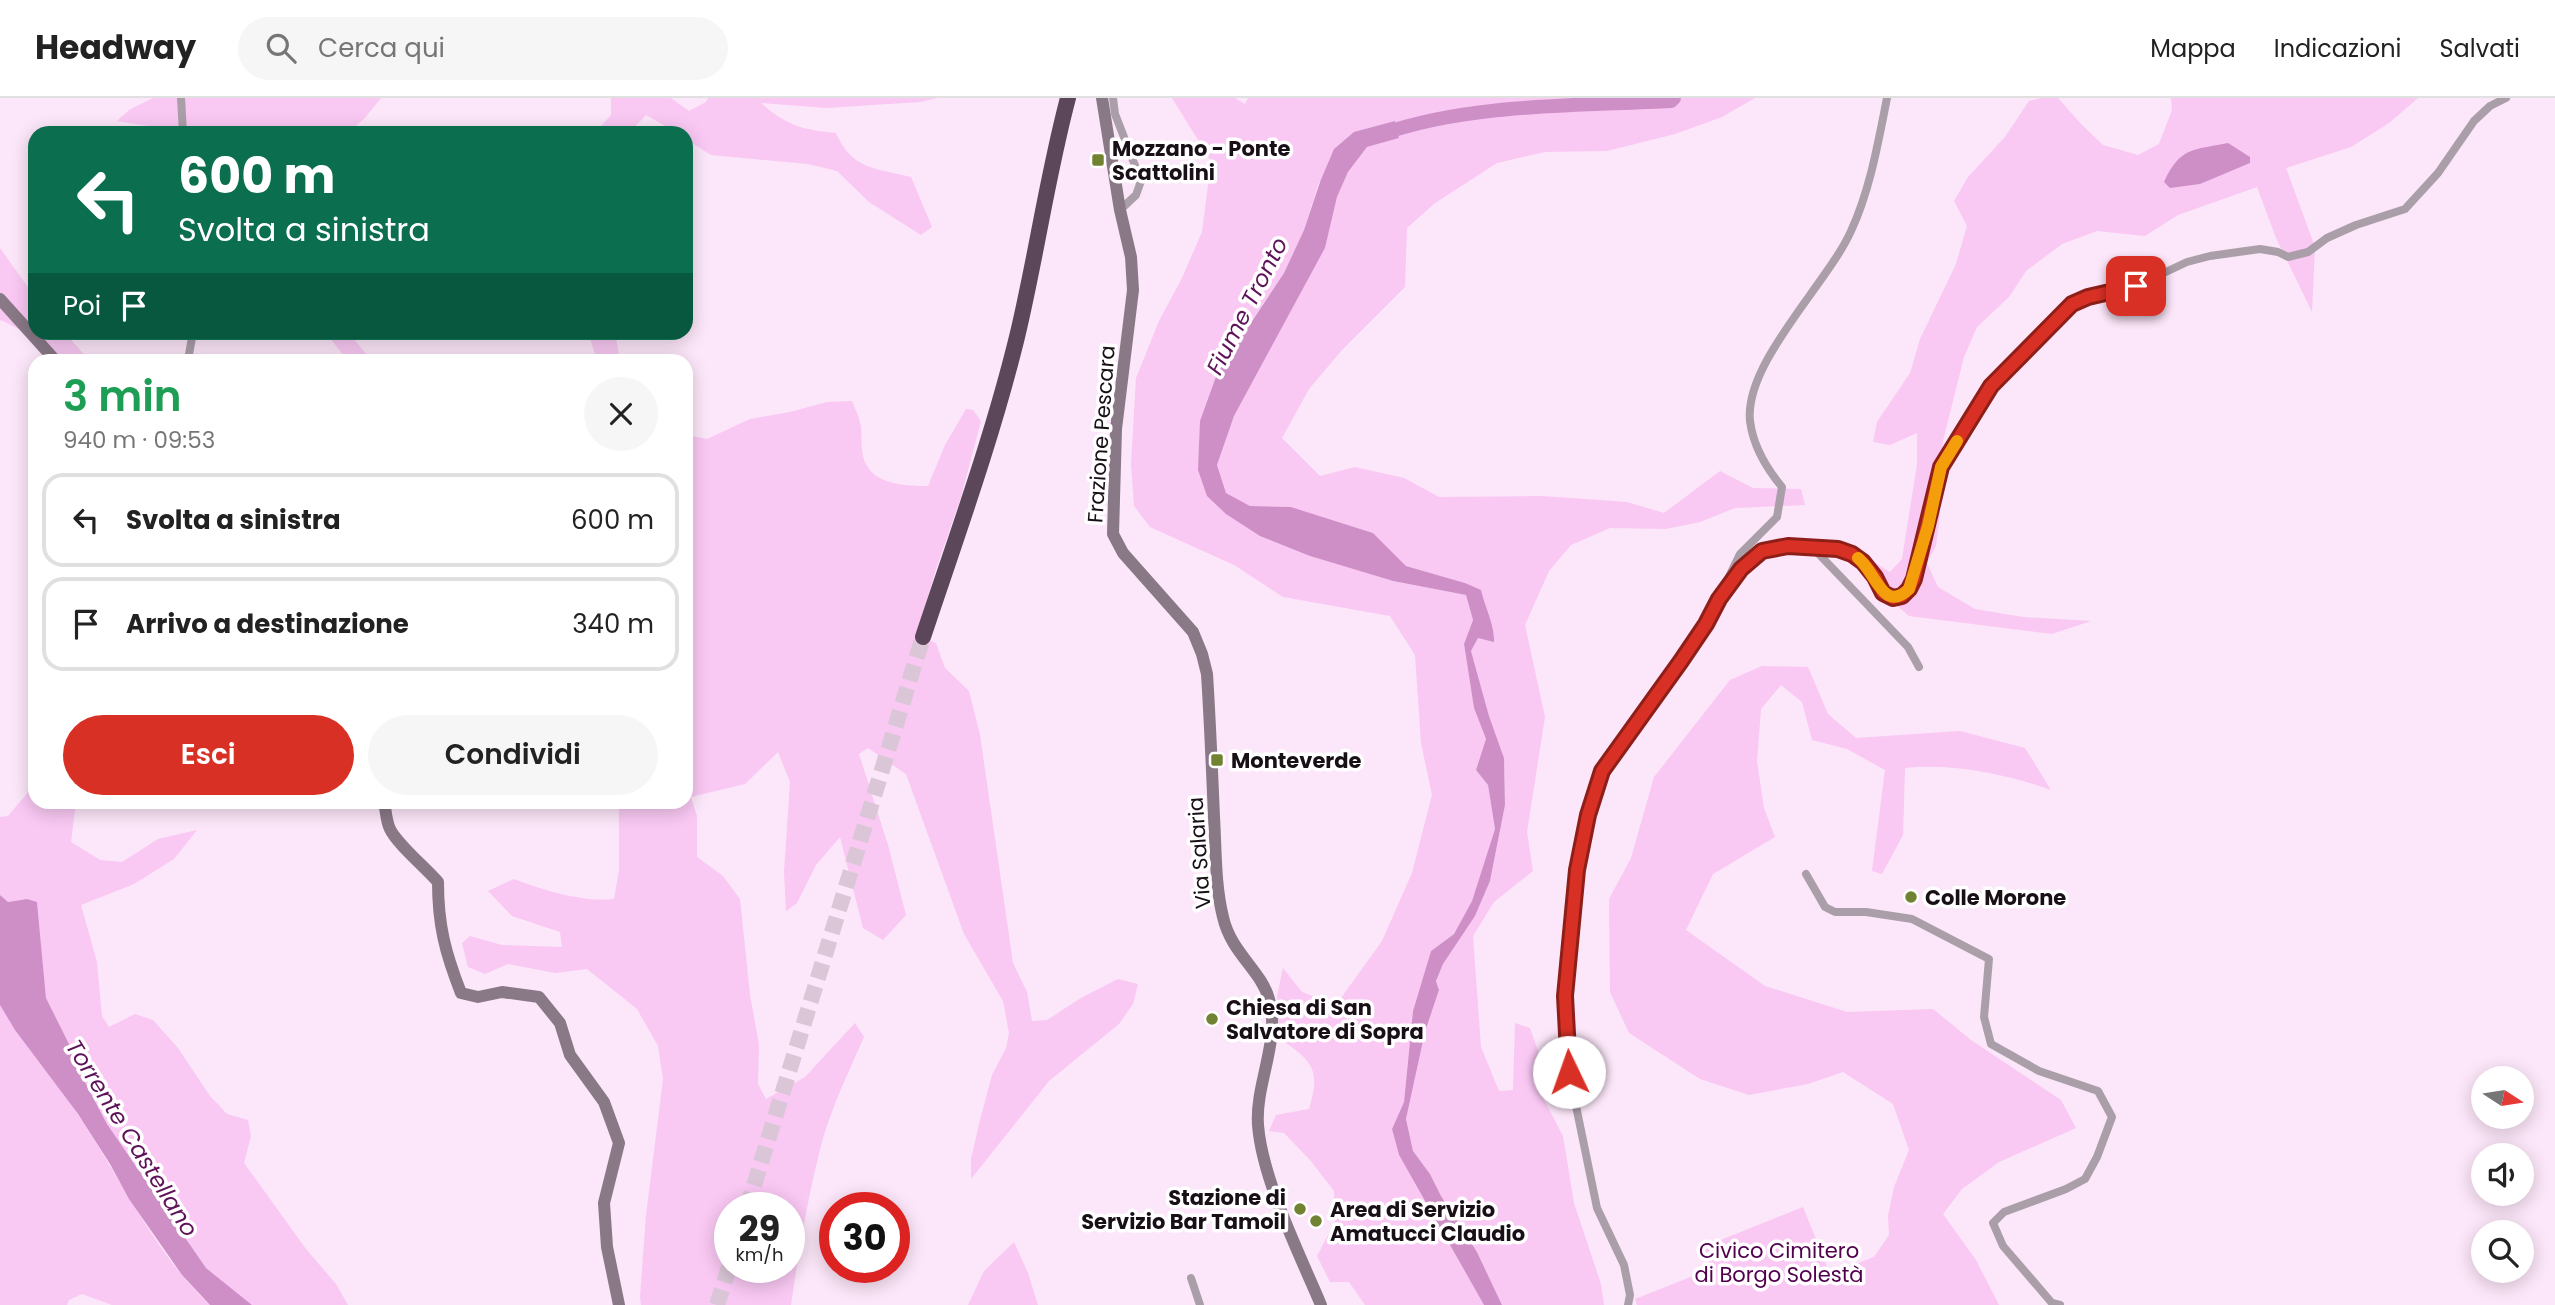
<!DOCTYPE html>
<html lang="it">
<meta charset="utf-8">
<style>
body{margin:0;font-family:Poppins,sans-serif;background:#f6f6f6;color:#222;height:100vh;display:flex;flex-direction:column;font-size:26px;white-space:nowrap}
*{box-sizing:border-box;margin:0}
p{font-size:23px;color:#767676}
.icon{flex:none;width:38px;height:38px;fill:none;stroke:currentColor;stroke-width:2;stroke-linecap:round;stroke-linejoin:round}
.map{position:relative;flex:1;overflow:hidden}
.side{position:absolute;left:28px;top:256px;width:665px;height:455px;display:flex;flex-direction:column;background:#fff;border-radius:21px;box-shadow:0 4px 18px #0003}
.side>*{flex:none}
.hud{position:absolute;left:28px;top:28px;width:665px;height:214px;border-radius:21px;box-shadow:0 4px 18px #0003;background:#0b6e4f;color:#fff;overflow:hidden}
.needle{width:46px;rotate:102deg}
.fabs{position:absolute;left:2471px;top:968px;display:grid;gap:14px}
.fabs a{display:grid;place-items:center;width:63px;height:63px;border-radius:50%;background:#fff;box-shadow:0 4px 18px #0003;font-size:35px}
.speed{position:absolute;left:714px;top:1094px;display:flex;gap:14px;font-size:35px;font-weight:700;text-align:center}
.speed>*{display:grid;place-content:center;width:91px;height:91px;border-radius:50%;background:#fff;box-shadow:0 4px 18px #0003;line-height:1}
.speed small{font-size:18px;font-weight:400}
.speed .limit{border:10px solid #d22;background:#fff;color:#111}
.pin{position:absolute;display:grid;place-items:center;width:60px;height:60px;color:#fff;margin:-30px;border-radius:14px;box-shadow:0 4px 10px #0006}
.me{position:absolute;width:77px;margin:-38px;rotate:357deg;stroke-linejoin:round;filter:drop-shadow(0 0 5px #0008)}
.turn{display:flex;align-items:center;gap:24px;height:147px;padding:0 35px;font-size:32px}
.turn .icon{width:91px;height:91px;stroke-width:2.5}
.turn b{display:block;font-size:49px;line-height:60px}
.then{display:flex;align-items:center;height:66px;padding:0 35px;background:#0003;gap:14px;font-size:26px}
.round{display:grid;place-items:center;flex:none;width:74px;height:74px;border-radius:37px;background:#f6f6f6}
.summary{display:flex;align-items:center;justify-content:space-between;height:119px;padding:0 35px}
h1{font-size:42px;font-weight:600;line-height:52px;color:#1e9e55}
.action{display:flex;gap:14px;margin-top:auto;padding:14px 35px}
.action a{flex:1;height:80px;border-radius:42px;background:#d93025;color:#fff;font-size:28px;font-weight:600;line-height:80px;text-align:center}
.action a+a{background:#f6f6f6;color:#222}
ul{padding:0;list-style:none}
li{display:flex;align-items:center;gap:21px;height:94px;margin:0 14px 10px;padding:0 21px;border:4px solid #e0e0e0;border-radius:21px}
li div{flex:1}
li b{display:block;font-size:26px}
li em{font-style:normal}
header{display:flex;align-items:center;gap:42px;box-sizing:border-box;height:98px;padding:0 35px;background:#fff;border-bottom:2px solid #e0e0e0}
header strong{font-size:33px}
nav{display:flex;gap:38px;margin-inline-start:auto;font-size:24px}
.search{width:490px;height:63px;background:#f6f6f6;display:flex;align-items:center;gap:18px;box-sizing:border-box;padding:0 24px;border-radius:38px;color:#767676;font-size:26px}
.map>svg:first-child{display:block}
.green{fill:#f9c8f3;fill-rule:evenodd}
.water{fill:#ce8fc7}
.lines{fill:none;stroke-linecap:round;stroke-linejoin:round}
.river{stroke:#ce8fc7;stroke-width:14}
.highway-tunnel{stroke:#dac6d7;stroke-width:16;stroke-dasharray:16 8;stroke-linecap:butt}
.street{stroke:#aa9ea8;stroke-width:8}
.secondary{stroke:#897886;stroke-width:12}
.highway{stroke:#5c465a;stroke-width:16}
.route-casing{stroke:#8d1f18;stroke-width:18}
.route{stroke:#d93025;stroke-width:12}
.slow{stroke:#f59e0b;stroke-width:12}
.poi-dot{fill:#718332;stroke:#fff;stroke-width:2.5}
.labels{text-anchor:middle;dominant-baseline:central;stroke-width:7;stroke-linejoin:round;paint-order:stroke}
.poi-label{font-size:21px;font-weight:bold;fill:#180f17;stroke:#fff;text-anchor:start}
.street-label{font-size:21px;fill:#180f17;stroke:#fff}
.park-label{font-size:21px;fill:#51014e;stroke:#fff}
.water-label{font-size:23px;font-style:italic;fill:#5e125a;stroke:#fff}
</style>
<header>
<strong>Headway</strong>
<div class="search"><svg class="icon" aria-label="search" viewBox="0 0 24 24"><circle cx="10" cy="10" r="6"/><path d="M15 15l6 6"/></svg>Cerca qui</div>
<nav><a>Mappa</a><a>Indicazioni</a><a>Salvati</a></nav>
</header>
<div class="map">
<svg width="2555" height="1207" viewBox="0 0 2555 1207">
<rect width="100%" height="100%" fill="#fce6f9"/>
<path class="green" d="M 153,0 L 381,0 L 364,21 L 347,35 L 158,35 L 148,28 L 117,23 L 129,12 Z
M 611,0 L 671,0 L 689,13 L 706,4 L 708,0 L 937,0 L 920,4 L 826,10 L 761,5 C 785,27 804,32 836,35 C 852,72 875,70 911,79 L 932,129 L 921,137 L 869,104 L 837,73 L 808,66 L 711,57 L 686,41 L 686,35 L 677,35 L 646,17 L 629,35 L 595,35 L 611,17 Z
M 1172,0 L 1235,0 L 1245,6 L 1248,0 L 1755,0 L 1722,19 L 1675,36 L 1607,53 L 1545,54 L 1497,65 L 1435,105 L 1407,130 L 1405,189 L 1342,252 L 1309,291 L 1282,340 L 1320,378 L 1355,369 L 1404,380 L 1439,399 L 1542,398 L 1627,404 L 1664,415 L 1720,373 L 1753,390 L 1801,391 L 1805,407 L 1735,410 L 1700,424 L 1666,431 L 1610,430 L 1571,447 L 1549,473 L 1525,527 L 1545,619 L 1527,734 L 1533,773 L 1494,804 L 1473,838 L 1481,949 L 1499,993 L 1513,992 L 1515,925 L 1530,930 L 1541,961 L 1537,988 L 1563,1038 L 1574,1105 L 1601,1186 L 1604,1207 L 1502,1207 L 1477,1154 L 1441,1098 L 1430,1076 L 1413,1053 L 1406,1021 L 1425,934 L 1439,892 L 1436,883 L 1443,866 L 1475,818 L 1490,783 L 1505,707 L 1504,660 L 1489,618 L 1471,553 L 1478,540 L 1494,543 C 1495,528 1485,508 1481,493 L 1465,485 L 1406,468 L 1373,435 L 1291,409 L 1250,408 L 1226,395 L 1217,367 L 1234,318 L 1325,150 L 1337,99 L 1348,74 L 1367,49 L 1399,40 L 1395,23 L 1319,84 L 1304,132 L 1284,175 L 1252,222 L 1207,398 L 1293,450 L 1310,458 L 1393,483 L 1466,497 L 1473,522 L 1464,546 L 1474,610 L 1486,641 L 1476,672 L 1488,687 L 1495,731 L 1472,803 L 1454,836 L 1431,853 L 1413,913 L 1404,1004 L 1392,1031 L 1399,1057 L 1484,1207 L 1365,1207 L 1349,1184 L 1330,1184 L 1317,1158 L 1335,1124 L 1334,1093 L 1310,1062 L 1284,1035 L 1269,1033 L 1276,1017 L 1309,1011 C 1321,972 1313,963 1280,941 L 1277,898 L 1283,870 L 1302,894 L 1336,907 L 1382,843 L 1412,775 L 1432,697 L 1421,645 L 1415,557 L 1390,518 L 1283,499 L 1234,467 L 1150,429 L 1134,408 L 1131,366 L 1136,280 L 1159,223 L 1182,180 L 1202,134 L 1211,63 Z
M 2041,0 L 2058,0 L 2081,26 L 2103,47 L 2138,57 L 2159,46 L 2172,12 L 2171,0 L 2418,0 L 2389,25 L 2351,49 L 2286,70 L 2315,149 L 2312,214 L 2276,140 L 2257,89 L 2178,117 L 2145,138 L 2097,133 L 2062,146 L 2026,173 L 2009,199 L 1977,229 L 1964,259 L 1943,343 L 1939,386 L 1940,416 L 1936,448 L 1927,465 L 1938,489 L 1975,511 L 2023,519 L 2091,523 L 2052,536 L 1909,518 L 1874,488 L 1843,445 L 1890,474 L 1902,461 L 1917,366 L 1917,335 L 1890,347 L 1873,344 L 1877,324 L 1910,275 L 1920,241 L 1956,166 L 1967,128 L 1954,103 L 1968,79 L 2005,39 L 2029,3 Z
M 0,150 L 35,199 L 35,234 L 65,235 L 89,262 L 50,262 L 19,231 L 1,222 L 0,224 Z
M 326,235 L 349,235 L 371,262 L 347,262 Z
M 588,235 L 615,235 L 620,262 L 597,262 Z
M 852,303 C 855,311 860,320 861,329 C 862,341 860,357 867,368 C 878,387 908,388 928,388 L 945,347 L 966,311 L 973,312 L 981,323 L 961,399 L 935,474 L 917,537 L 936,545 L 945,570 L 969,593 L 980,637 L 1013,865 L 1027,894 L 1032,923 L 1047,922 L 1081,900 L 1118,881 L 1138,886 L 1133,906 L 1119,926 L 1049,983 L 971,1081 L 971,1061 L 980,1022 L 992,977 L 1006,950 L 1009,935 L 1003,903 L 964,836 L 906,676 L 868,650 L 859,656 L 888,747 L 906,817 L 883,842 L 863,830 L 840,739 L 816,767 L 797,805 L 786,813 L 784,774 L 790,684 L 778,654 L 745,686 L 691,699 L 697,718 L 697,759 L 723,778 L 740,801 L 750,897 L 759,947 L 758,986 L 766,1001 L 805,979 L 855,925 L 864,939 C 849,973 832,1008 822,1044 C 808,1097 799,1152 791,1207 L 641,1207 L 640,1199 L 646,1117 L 663,981 L 658,948 L 637,911 L 587,871 L 555,875 L 508,866 L 485,876 L 468,869 L 462,845 L 470,838 L 502,847 L 562,849 L 560,834 L 512,818 L 488,793 L 514,781 C 542,792 585,805 614,801 L 619,772 L 619,704 L 686,704 L 686,337 L 707,341 L 750,321 L 790,314 L 827,304 ZM 730,1110 L 789,1110 L 789,1169 L 730,1169 Z
M 1762,568 L 1808,569 L 1828,616 L 1856,640 L 1960,633 L 2025,650 L 2051,692 C 2006,676 1953,665 1905,670 L 1903,737 L 1882,776 L 1872,773 L 1885,672 L 1847,651 L 1812,642 L 1802,604 L 1781,587 L 1761,611 L 1757,663 L 1764,710 L 1775,739 L 1713,776 L 1686,832 L 1765,888 L 1847,914 L 1933,911 L 1971,942 L 2061,1002 L 2076,1030 L 1999,1064 L 1962,1091 L 1943,1116 L 1976,1162 L 1999,1207 L 1637,1207 L 1635,1201 L 1711,1171 L 1703,1149 L 1803,1109 L 1830,1176 L 1874,1159 L 1889,1137 L 1888,1118 L 1894,1089 L 1909,1052 L 1893,1006 L 1843,974 L 1808,986 L 1749,997 L 1700,981 L 1629,935 L 1610,894 L 1609,801 L 1631,760 L 1654,679 L 1730,582 Z
M 35,686 L 35,704 L 76,704 L 71,744 L 100,762 L 122,764 L 158,741 L 197,732 L 174,761 L 134,786 L 81,807 L 97,864 L 102,918 L 109,929 L 135,916 L 153,922 L 178,950 L 210,998 L 227,1016 L 248,1022 L 251,1038 L 244,1065 L 306,1151 L 336,1186 L 348,1207 L 252,1207 L 206,1170 L 107,1026 L 85,984 L 78,964 L 46,900 L 37,805 L 27,801 L 8,804 L 0,797 L 0,719 L 8,718 Z
M 0,907 C 23,946 53,980 78,1017 C 121,1080 154,1155 210,1207 L 112,1207 L 82,1196 L 69,1202 L 67,1207 L 0,1207 Z
M 1014,1144 L 1028,1175 L 1038,1207 L 968,1207 L 984,1173 Z"/>
<path class="water" d="M 1395,23 L 1399,40 L 1367,49 L 1348,74 L 1337,99 L 1325,150 L 1234,318 L 1217,367 L 1226,395 L 1250,408 L 1291,409 L 1373,435 L 1406,468 L 1465,485 L 1481,492 C 1485,509 1495,528 1494,544 L 1478,540 L 1471,553 L 1489,618 L 1504,660 L 1505,707 L 1490,783 L 1475,818 L 1443,866 L 1436,883 L 1439,892 L 1425,934 L 1406,1021 L 1413,1053 L 1430,1076 L 1441,1098 L 1477,1154 L 1502,1207 L 1484,1207 L 1399,1057 L 1392,1031 L 1404,1004 L 1413,913 L 1431,853 L 1454,836 L 1472,803 L 1495,731 L 1488,687 L 1476,672 L 1486,641 L 1474,610 L 1464,546 L 1473,522 L 1466,497 L 1393,483 L 1310,458 L 1260,438 L 1226,416 L 1207,398 L 1198,372 L 1200,323 L 1217,276 L 1284,175 L 1304,132 L 1320,84 L 1334,51 L 1354,34 Z
M 2228,45 L 2250,59 L 2250,65 L 2200,86 L 2170,90 L 2164,84 C 2180,49 2193,52 2228,45 Z
M 0,797 L 8,804 L 27,801 L 37,804 L 46,900 L 78,964 L 85,984 L 107,1026 L 206,1170 L 252,1207 L 210,1207 L 182,1177 L 129,1101 L 110,1066 L 78,1016 L 15,932 L 0,907 Z"/>
<g class="lines">
<path class="river" d="M 1382,36 C 1471,5 1577,8 1671,3 L 1674,0"/>
<path class="highway-tunnel" d="M 747,1110 L 923,539
M 717,1207 L 730,1166"/>
<path class="street" d="M 181,0 L 183,35
M 1113,0 L 1115,16 L 1141,83 L 1136,97 L 1120,112
M 188,262 L 193,234
M 1813,450 L 1908,549 L 1919,569
M 1727,490 C 1736,477 1746,463 1760,454 C 1779,442 1843,448 1860,462 C 1871,471 1880,496 1891,499 C 1904,502 1910,491 1914,481 L 1941,369 L 1991,288 L 2072,206 L 2088,199 L 2136,188 L 2187,164 L 2210,158 L 2260,151 L 2278,154 L 2288,159 L 2308,154 L 2327,140 L 2356,127 L 2405,111 L 2438,75 L 2474,23 L 2490,8 L 2506,0
M 1806,776 L 1825,809 L 1835,814 L 1866,814 L 1912,821 L 1989,861 L 1984,919 L 1991,946 L 2039,973 L 2098,993 L 2112,1019 L 2097,1059 L 2085,1081 L 2066,1091 L 2004,1114 L 1993,1125 L 2003,1148 L 2052,1205 L 2060,1207
M 1191,1180 L 1200,1207
M 1628,1207 L 1630,1197 L 1624,1167 L 1597,1110 L 1569,974 L 1565,898 L 1577,772 L 1588,717 L 1602,673 L 1648,612 L 1706,526 L 1740,456 L 1777,419 L 1782,389 C 1767,371 1753,347 1750,323 C 1744,265 1828,185 1851,133 C 1870,92 1878,45 1887,0"/>
<path class="secondary" d="M 1102,0 L 1120,112 L 1131,159 L 1133,192 L 1116,331 L 1113,436 L 1123,455 L 1193,534 L 1202,556 L 1207,576 C 1210,623 1212,671 1214,719 C 1216,752 1215,787 1223,819 C 1231,855 1261,872 1269,901 C 1281,942 1255,986 1258,1027 C 1262,1081 1300,1157 1321,1207
M 0,201 L 55,262
M 384,704 C 386,712 386,723 390,731 C 397,746 425,769 438,784 C 438,827 445,854 461,895 L 478,899 L 502,894 L 539,899 L 560,925 L 570,957 L 604,1004 L 619,1045 L 604,1105 L 607,1149 L 619,1207"/>
<path class="highway" d="M 923,539 C 956,440 992,341 1017,239 C 1036,160 1047,79 1068,0"/>
</g>
<g class="lines">
<defs>
<path id="route" d="M 1569,974 L 1565,898 L 1577,772 L 1588,717 L 1602,673 L 1681,563 L 1706,526 L 1719,501 L 1741,471 L 1762,453 L 1788,448 L 1838,451 L 1852,456 L 1863,464 L 1875,479 L 1883,495 L 1893,500 L 1902,498 L 1909,491 L 1914,481 L 1941,369 L 1991,288 L 2072,206 L 2088,199 L 2136,188"/>
</defs>
<use href="#route" class="route-casing"/>
<use href="#route" class="route"/>
<path class="slow" d="M 1858,460 C 1876,474 1883,516 1909,491 L 1928,428 L 1941,369 L 1957,343"/>
</g>
<g class="poi-dot">
<rect x="1091" y="55" width="14" height="14" rx="3.5"/>
<rect x="1210" y="655" width="14" height="14" rx="3.5"/>
<circle cx="1911" cy="799" r="7"/>
<circle cx="1212" cy="921" r="7"/>
<circle cx="1300" cy="1111" r="7"/>
<circle cx="1316" cy="1123" r="7"/>
</g>
<g class="labels">
<g class="poi-label">
<text x="1112" y="50">Mozzano - Ponte<tspan x="1112" dy="24">Scattolini</tspan></text>
<text x="1231" y="662">Monteverde</text>
<text x="1925" y="799">Colle Morone</text>
<text x="1226" y="909">Chiesa di San<tspan x="1226" dy="24">Salvatore di Sopra</tspan></text>
<text x="1286" y="1099" text-anchor="end">Stazione di<tspan x="1286" dy="24">Servizio Bar Tamoil</tspan></text>
<text x="1330" y="1111">Area di Servizio<tspan x="1330" dy="24">Amatucci Claudio</tspan></text>
</g>
<g class="street-label">
<text transform="translate(1101 336) rotate(-86)">Frazione Pescara</text>
<text transform="translate(1199 755) rotate(-94)">Via Salaria</text>
</g>
<g class="park-label">
<text x="1779" y="1152">Civico Cimitero<tspan x="1779" dy="24">di Borgo Solestà</tspan></text>
</g>
<g class="water-label">
<text transform="translate(1247 208) rotate(-63)">Fiume Tronto</text>
<text transform="translate(132 1040) rotate(58)">Torrente Castellano</text>
</g>
</g>
</svg>
<div class="fabs">
<a><svg class="needle" viewBox="-14 -14 28 28"><path d="M0-13l5 13h-10z" fill="#e53935"/><path d="M0 13l5-13h-10z" fill="#767676"/></svg></a>
<a><svg class="icon" aria-label="sound" viewBox="0 0 24 24"><path d="M4 9h4l5-4v14l-5-4H4zM17 9q2 3 0 6"/></svg></a>
<a><svg class="icon" aria-label="search" viewBox="0 0 24 24"><circle cx="10" cy="10" r="6"/><path d="M15 15l6 6"/></svg></a>
</div>
<div class="speed"><div>29<small>km/h</small></div><div class="limit">30</div></div>
<div class="pin" style="left:2136px;top:188px;background:#d93025"><svg class="icon" aria-label="arrive" viewBox="0 0 24 24"><path d="M6 21V4h12l-3 4 3 4H6"/></svg></div>
<svg class="me" style="left:1569px;top:974px" viewBox="-20 -20 40 40"><circle r="19" fill="#fff"/><path d="M0-13L10 11 0 6-10 11z" fill="#d93025"/></svg>
<div class="hud">
<div class="turn"><svg class="icon" aria-label="left" viewBox="0 0 24 24"><path d="M17 20v-9H6M10 6l-5 5 5 5"/></svg><div><b>600 m</b>Svolta a sinistra</div></div>
<div class="then">Poi<svg class="icon" aria-label="arrive" viewBox="0 0 24 24"><path d="M6 21V4h12l-3 4 3 4H6"/></svg></div>
</div>
<section class="side">
<div class="summary"><div><h1>3 min</h1><p>940 m · 09:53</p></div><a class="round"><svg class="icon" aria-label="close" viewBox="0 0 24 24"><path d="M6 6l12 12M18 6L6 18"/></svg></a></div>
<ul>
<li><svg class="icon" aria-label="left" viewBox="0 0 24 24"><path d="M17 20v-9H6M10 6l-5 5 5 5"/></svg><div><b>Svolta a sinistra</b></div><em>600 m</em></li>
<li><svg class="icon" aria-label="arrive" viewBox="0 0 24 24"><path d="M6 21V4h12l-3 4 3 4H6"/></svg><div><b>Arrivo a destinazione</b></div><em>340 m</em></li>
</ul>
<div class="action"><a>Esci</a><a>Condividi</a></div>
</section>
</div>
